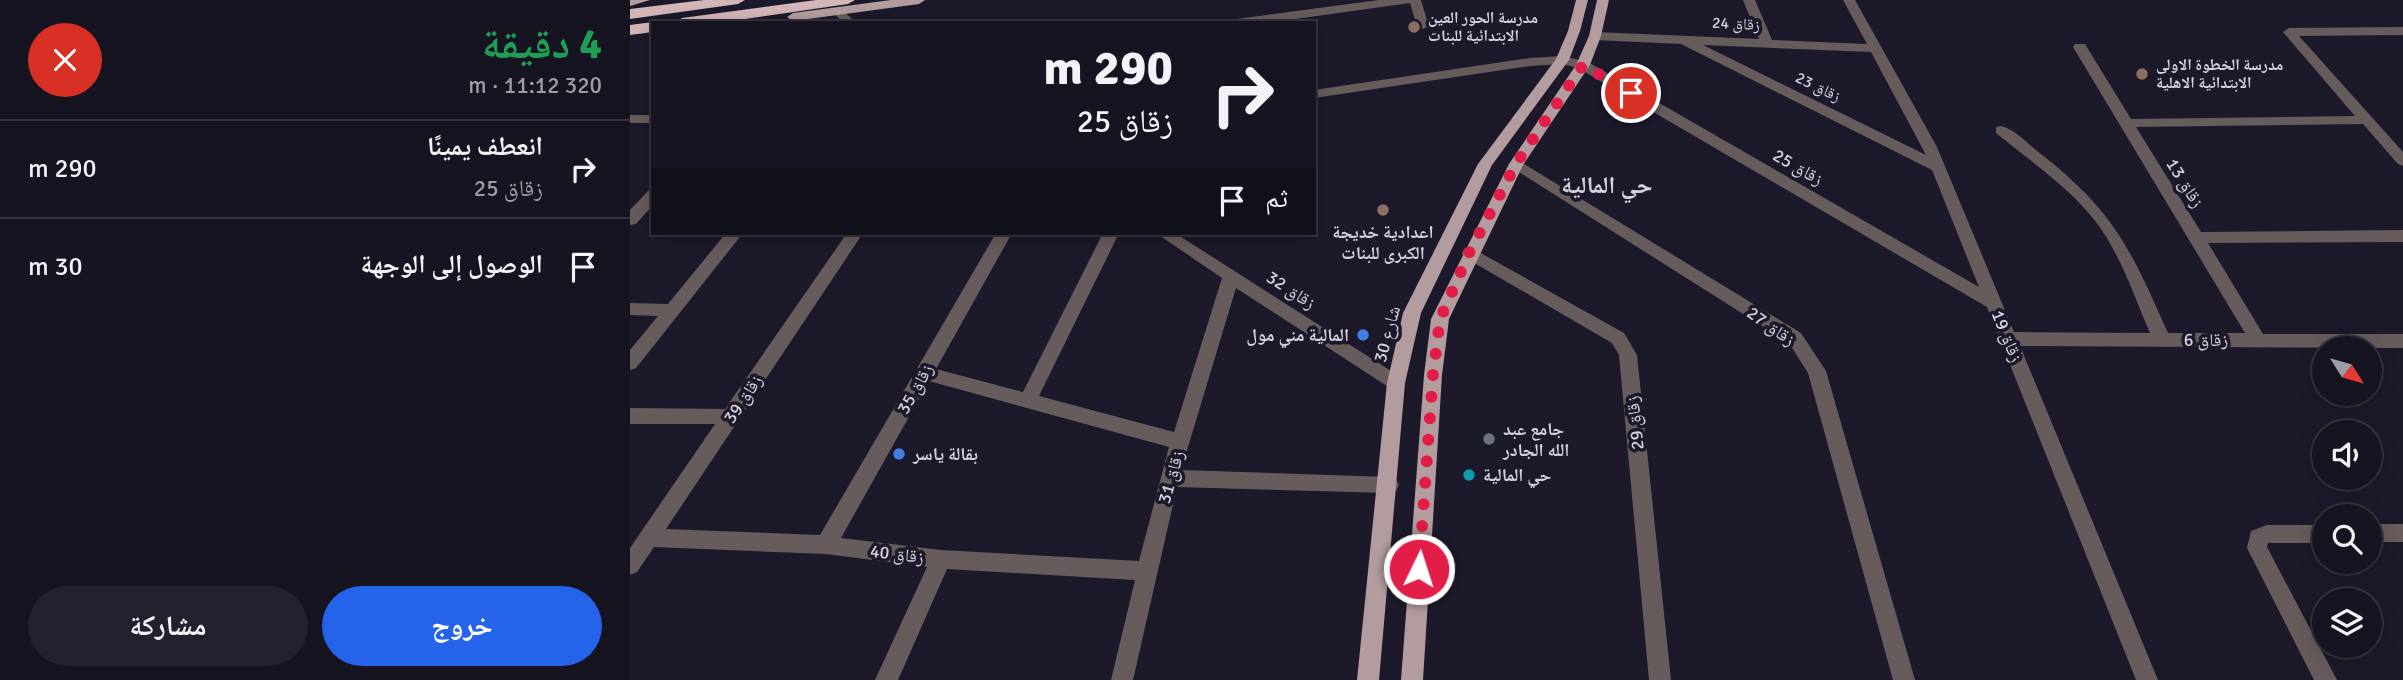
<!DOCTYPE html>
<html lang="ar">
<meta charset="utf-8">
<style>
body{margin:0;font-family:Signika,"Noto Naskh Arabic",sans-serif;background:#22212d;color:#f1f3f6;direction:rtl;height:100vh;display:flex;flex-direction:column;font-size:26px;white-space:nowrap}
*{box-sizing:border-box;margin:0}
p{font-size:23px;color:#9d9ea5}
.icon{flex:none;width:38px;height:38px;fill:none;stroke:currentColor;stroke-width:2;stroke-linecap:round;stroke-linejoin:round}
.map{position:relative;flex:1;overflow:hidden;direction:ltr}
.side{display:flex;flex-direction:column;background:#151420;width:630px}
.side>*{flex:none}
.banner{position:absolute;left:21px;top:21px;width:665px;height:214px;border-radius:0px;box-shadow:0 4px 18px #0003,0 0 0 2px #34333e;direction:rtl;background:#151420;color:#f1f3f6;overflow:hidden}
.needle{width:46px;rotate:127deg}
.fabs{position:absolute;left:1682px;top:336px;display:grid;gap:14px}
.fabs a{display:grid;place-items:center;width:70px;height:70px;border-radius:50%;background:#151420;box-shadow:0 4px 18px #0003,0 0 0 2px #34333e;font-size:35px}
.pin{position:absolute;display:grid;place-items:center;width:60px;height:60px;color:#fff;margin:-30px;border:4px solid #fff;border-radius:50%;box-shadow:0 2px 7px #0007}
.me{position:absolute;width:77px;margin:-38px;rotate:4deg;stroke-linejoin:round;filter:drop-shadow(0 0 5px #0008)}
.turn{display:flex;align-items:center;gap:24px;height:147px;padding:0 28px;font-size:32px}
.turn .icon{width:91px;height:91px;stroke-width:2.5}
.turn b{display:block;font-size:49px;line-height:60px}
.then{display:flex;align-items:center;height:66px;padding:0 28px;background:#0003;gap:14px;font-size:26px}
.round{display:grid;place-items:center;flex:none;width:74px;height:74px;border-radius:37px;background:#22212d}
.head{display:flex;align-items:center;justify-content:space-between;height:119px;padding:0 28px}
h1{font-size:42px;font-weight:700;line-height:52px;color:#1e9e55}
.button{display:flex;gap:14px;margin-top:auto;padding:14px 28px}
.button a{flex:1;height:80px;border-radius:42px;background:#2563eb;color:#fff;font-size:28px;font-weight:700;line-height:80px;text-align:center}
.button a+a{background:#22212d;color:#f1f3f6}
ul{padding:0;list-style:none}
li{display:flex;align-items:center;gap:21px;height:98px;padding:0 28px;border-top:2px solid #34333e}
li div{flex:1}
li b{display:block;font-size:26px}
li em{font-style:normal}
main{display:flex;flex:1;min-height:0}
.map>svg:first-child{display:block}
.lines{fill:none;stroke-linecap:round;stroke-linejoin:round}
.minor{fill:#675c5c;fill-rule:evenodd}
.major{fill:#b29c9e;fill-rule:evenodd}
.highway{fill:#d1b5b7;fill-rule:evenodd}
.route{stroke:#e11d48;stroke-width:12;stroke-dasharray:0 21.6}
.education-dot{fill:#8d6e63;stroke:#1c1a2a;stroke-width:2.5}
.shop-dot{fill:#3f7fe0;stroke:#1c1a2a;stroke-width:2.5}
.worship-dot{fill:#6b7280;stroke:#1c1a2a;stroke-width:2.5}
.culture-dot{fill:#0f9aa8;stroke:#1c1a2a;stroke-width:2.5}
.labels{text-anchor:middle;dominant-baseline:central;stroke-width:7;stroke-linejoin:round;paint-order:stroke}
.far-poi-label{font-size:16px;font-weight:bold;fill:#d2d1dd;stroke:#1c1a2a;text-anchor:start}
.far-street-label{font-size:16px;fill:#d2d1dd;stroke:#1c1a2a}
.street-label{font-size:18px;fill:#d2d1dd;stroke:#1c1a2a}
.poi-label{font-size:18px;font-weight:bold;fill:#d2d1dd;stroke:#1c1a2a;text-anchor:start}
.district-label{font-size:24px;font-weight:bold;fill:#d2d1dd;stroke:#1c1a2a}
</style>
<main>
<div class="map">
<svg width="1773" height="680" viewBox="0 0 1773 680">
<rect width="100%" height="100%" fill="#1c1a2a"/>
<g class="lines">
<path class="minor" d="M 749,0 L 791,0 L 799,27 L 788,30 L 780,3 L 637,23 L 601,23 L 607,19 Z
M 1113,0 L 1125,0 L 1142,40 L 1237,44 L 1213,0 L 1225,0 L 1307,147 L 1384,332 L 1520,333 C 1504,296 1491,255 1466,222 C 1439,187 1400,161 1366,133 L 1366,127 L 1371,126 C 1385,129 1399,145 1411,154 C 1485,212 1501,250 1538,333 L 1615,333 L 1443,47 L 1445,44 L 1455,44 L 1501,119 L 1725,116 L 1653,32 L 1659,28 L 1773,27 L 1773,35 L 1669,36 L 1773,152 L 1773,166 L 1768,164 L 1733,124 L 1506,127 L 1571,232 L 1773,230 L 1773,242 L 1578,243 L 1633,334 L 1773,334 L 1773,348 L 1390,346 L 1528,680 L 1506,680 L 1357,307 L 948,68 L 932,64 L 900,66 L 684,98 L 684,90 L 900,58 L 932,56 L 958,62 L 1349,287 L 1302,170 L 1051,44 L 965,40 L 959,36 L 965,32 L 1129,39 ZM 1073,45 L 1241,52 L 1296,155 Z
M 208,7 L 227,23 L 213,23 L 202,11 Z
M 0,115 L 23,115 L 23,123 L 0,123 Z
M 886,159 L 1171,333 L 1196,371 L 1285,680 L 1263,680 L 1178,373 L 1159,343 L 881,167 L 881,161 Z
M 23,190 L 23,205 L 6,224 L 0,225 L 0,210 L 18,191 Z
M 96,233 L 113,233 L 6,368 L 0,370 L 0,350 L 28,316 L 0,315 L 0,303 L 38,304 Z
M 217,233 L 233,233 L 36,529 L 190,535 L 366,233 L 382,233 L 306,369 L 393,392 L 473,233 L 489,233 L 409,396 L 544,432 L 592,278 L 526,233 L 545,233 L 772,378 L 775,383 L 772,388 L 760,388 L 606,288 L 551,470 L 759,477 L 766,479 L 769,485 L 766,491 L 759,493 L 547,487 L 503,680 L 481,680 L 505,580 L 317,569 L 268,680 L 245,680 L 297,567 L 196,554 L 24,547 L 7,572 L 0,575 L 0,548 L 85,424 L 0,424 L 0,408 L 95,409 ZM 299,381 L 539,447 L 509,561 L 311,550 L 211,538 Z
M 840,247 L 994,333 L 1007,355 L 1041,680 L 1019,680 L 989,355 L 982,343 L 834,257 L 832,253 L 834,249 Z
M 1740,524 L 1773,524 L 1773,542 L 1740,542 Z
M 1637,525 L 1694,525 L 1694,543 L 1638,543 L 1637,547 L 1707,680 L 1684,680 L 1617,548 L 1621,531 Z"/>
<path class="major" d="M 0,0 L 20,0 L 0,6 Z
M 261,0 L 295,0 L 289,4 L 163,21 L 157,17 L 163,13 Z
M 946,0 L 958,0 L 950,31 L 939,60 L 862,165 L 791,313 L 775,383 L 749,680 L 727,680 L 757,383 L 773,313 L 848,164 L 926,59 L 938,31 Z
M 967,0 L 979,0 L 971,36 L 960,65 L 893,165 L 819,319 L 812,375 L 793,680 L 771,680 L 794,375 L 801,319 L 879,164 L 946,65 L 959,36 Z"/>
<path class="highway" d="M 74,0 L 115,0 L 108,4 L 0,19 L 0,9 Z
M 186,0 L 225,0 L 218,4 L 87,23 L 45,23 L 52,18 Z
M 23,22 L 23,32 L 0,35 L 0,25 Z"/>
</g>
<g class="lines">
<path class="route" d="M 789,569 L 803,375 L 810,319 L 839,253 L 886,164 L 953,65 L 1001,93"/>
</g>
<g class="education-dot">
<circle cx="784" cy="27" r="7"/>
<circle cx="1512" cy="74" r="7"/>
<circle cx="753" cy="210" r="7"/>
</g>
<g class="shop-dot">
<circle cx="733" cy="335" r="7"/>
<circle cx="269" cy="454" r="7"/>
</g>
<circle class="worship-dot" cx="859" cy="439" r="7"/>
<circle class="culture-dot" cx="839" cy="475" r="7"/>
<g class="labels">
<g class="far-poi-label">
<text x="798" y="18">مدرسة الحور العين<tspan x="798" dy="18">الابتدائية للبنات</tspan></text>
<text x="1526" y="65">مدرسة الخطوة الاولى<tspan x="1526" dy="18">الابتدائية الاهلية</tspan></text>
</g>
<g class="far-street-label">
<text transform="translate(1106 24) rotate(3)">زقاق 24</text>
<text transform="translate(1188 87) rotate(26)">زقاق 23</text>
</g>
<g class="street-label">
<text transform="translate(1168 167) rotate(30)">زقاق 25</text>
<text transform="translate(1555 183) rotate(58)">زقاق 13</text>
<text transform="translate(661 290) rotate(33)">زقاق 32</text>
<text transform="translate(1141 326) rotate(35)">زقاق 27</text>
<text transform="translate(757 334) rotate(-75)">شارع 30</text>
<text transform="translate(1377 336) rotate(68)">زقاق 19</text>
<text x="1576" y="340">زقاق 6</text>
<text transform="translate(285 389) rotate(-60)">زقاق 35</text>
<text transform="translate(113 399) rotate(-56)">زقاق 39</text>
<text transform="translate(1005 423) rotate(-96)">زقاق 29</text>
<text transform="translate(541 477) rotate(-74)">زقاق 31</text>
<text transform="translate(267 554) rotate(7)">زقاق 40</text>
</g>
<g class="poi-label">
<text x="753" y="232" text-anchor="middle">اعدادية خديجة<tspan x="753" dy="21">الكبرى للبنات</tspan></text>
<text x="719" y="335" text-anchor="end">المالية مني مول</text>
<text x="873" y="429">جامع عبد<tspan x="873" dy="21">الله الجادر</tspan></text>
<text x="283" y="454">بقالة ياسر</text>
<text x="853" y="475">حي المالية</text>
</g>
<g class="district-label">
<text x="977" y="185">حي المالية</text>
</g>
</g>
</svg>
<div class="fabs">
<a><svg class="needle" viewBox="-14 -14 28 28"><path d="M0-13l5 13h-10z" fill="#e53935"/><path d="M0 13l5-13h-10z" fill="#9d9ea5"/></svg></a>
<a><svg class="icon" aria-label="sound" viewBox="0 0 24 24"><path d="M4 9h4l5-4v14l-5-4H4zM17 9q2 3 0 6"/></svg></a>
<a><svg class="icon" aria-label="search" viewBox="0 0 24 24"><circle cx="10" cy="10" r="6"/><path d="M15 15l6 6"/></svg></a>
<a><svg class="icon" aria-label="layers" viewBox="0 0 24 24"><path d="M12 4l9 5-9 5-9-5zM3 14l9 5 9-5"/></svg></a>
</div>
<div class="pin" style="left:1001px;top:93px;background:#d93025"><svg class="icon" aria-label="arrive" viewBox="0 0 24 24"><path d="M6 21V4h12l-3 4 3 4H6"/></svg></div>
<svg class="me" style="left:789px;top:569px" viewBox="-20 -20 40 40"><circle r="17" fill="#e11d48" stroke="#fff" stroke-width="3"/><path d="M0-11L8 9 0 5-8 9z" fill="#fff"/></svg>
<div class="banner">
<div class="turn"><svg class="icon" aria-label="right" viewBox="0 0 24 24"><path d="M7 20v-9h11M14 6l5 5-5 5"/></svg><div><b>290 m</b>زقاق 25</div></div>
<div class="then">ثم<svg class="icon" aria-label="arrive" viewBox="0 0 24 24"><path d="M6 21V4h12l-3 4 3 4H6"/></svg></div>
</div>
</div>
<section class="side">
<div class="head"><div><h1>4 دقيقة</h1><p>320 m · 11:12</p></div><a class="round" style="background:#d93025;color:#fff"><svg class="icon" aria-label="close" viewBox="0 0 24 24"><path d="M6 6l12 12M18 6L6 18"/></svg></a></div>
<ul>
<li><svg class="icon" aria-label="right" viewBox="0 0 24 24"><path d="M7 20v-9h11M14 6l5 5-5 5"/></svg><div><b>انعطف يمينًا</b><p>زقاق 25</p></div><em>290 m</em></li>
<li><svg class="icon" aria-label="arrive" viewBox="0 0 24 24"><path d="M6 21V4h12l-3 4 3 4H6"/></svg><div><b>الوصول إلى الوجهة</b></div><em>30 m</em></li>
</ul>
<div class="button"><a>خروج</a><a>مشاركة</a></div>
</section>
</main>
